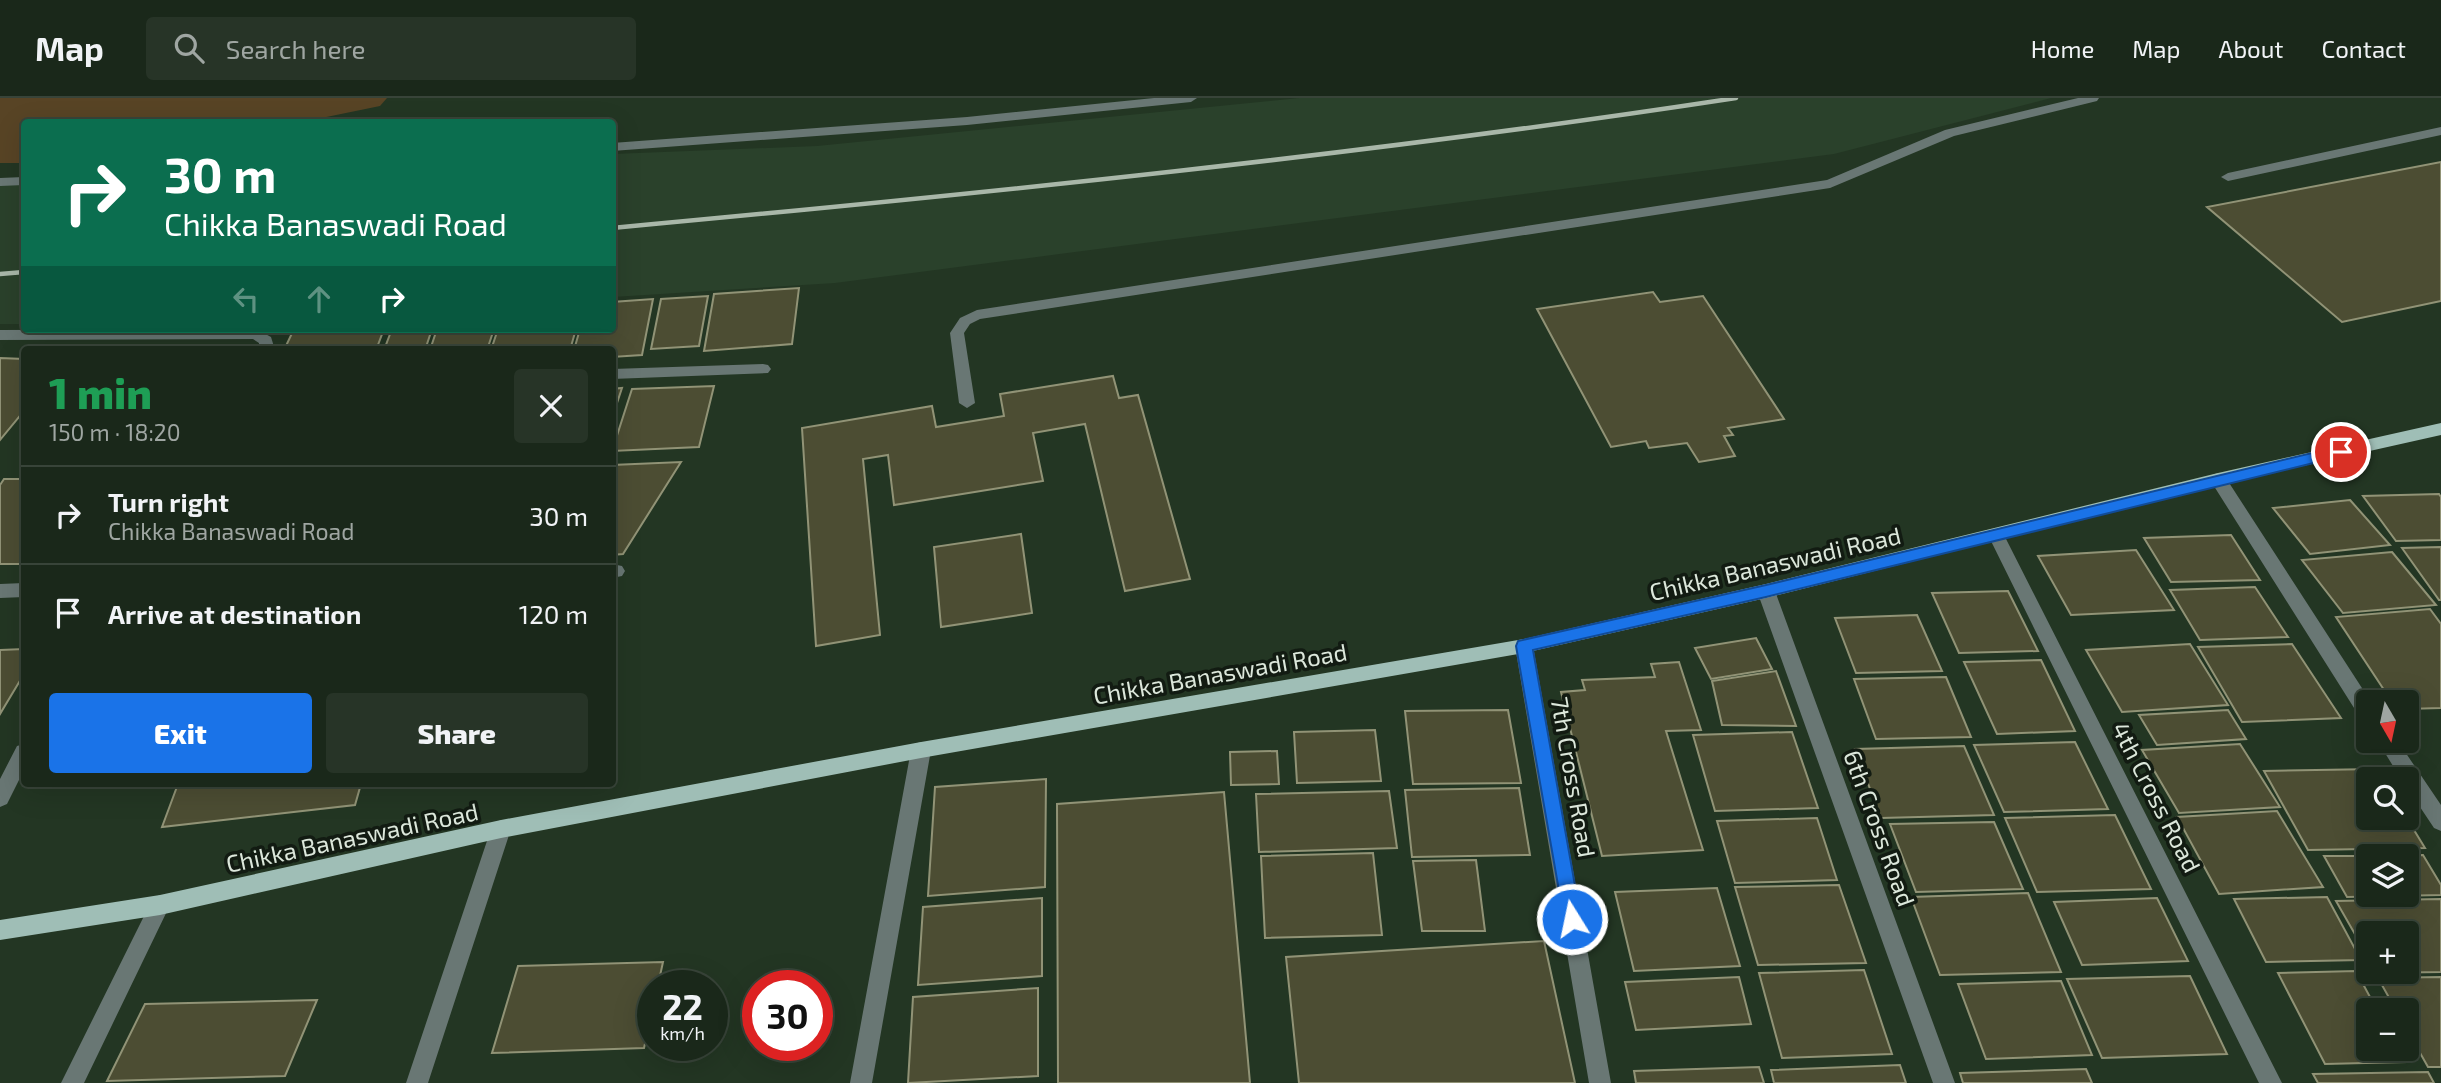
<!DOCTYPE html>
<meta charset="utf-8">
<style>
body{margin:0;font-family:"Exo 2",sans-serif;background:#273427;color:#f1f3f6;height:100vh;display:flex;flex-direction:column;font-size:26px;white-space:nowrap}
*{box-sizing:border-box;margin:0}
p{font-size:23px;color:#9fa6a2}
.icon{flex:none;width:38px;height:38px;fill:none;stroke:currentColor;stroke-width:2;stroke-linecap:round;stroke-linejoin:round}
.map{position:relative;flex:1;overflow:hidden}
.panel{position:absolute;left:21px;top:248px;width:595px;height:441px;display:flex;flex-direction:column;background:#1a281a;border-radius:7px;box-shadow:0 7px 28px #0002,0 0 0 2px #384439}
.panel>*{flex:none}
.banner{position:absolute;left:21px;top:21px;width:595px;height:214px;border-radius:7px;box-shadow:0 7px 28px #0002,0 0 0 2px #384439;background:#0b6e4f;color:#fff;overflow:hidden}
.needle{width:46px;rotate:171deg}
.buttons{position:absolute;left:2356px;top:592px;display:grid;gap:14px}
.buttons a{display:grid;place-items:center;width:63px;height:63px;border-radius:7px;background:#1a281a;box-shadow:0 7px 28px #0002,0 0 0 2px #384439;font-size:35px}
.speed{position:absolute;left:637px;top:872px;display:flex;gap:14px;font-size:35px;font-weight:700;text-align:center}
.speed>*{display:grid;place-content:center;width:91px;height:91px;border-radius:50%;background:#1a281a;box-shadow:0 7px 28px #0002,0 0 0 2px #384439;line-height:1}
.speed small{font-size:18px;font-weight:400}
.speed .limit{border:10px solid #d22;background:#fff;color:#111}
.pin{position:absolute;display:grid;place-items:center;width:60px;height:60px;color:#fff;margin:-30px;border:4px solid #fff;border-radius:50%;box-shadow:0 2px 7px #0007}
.me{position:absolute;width:77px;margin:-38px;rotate:350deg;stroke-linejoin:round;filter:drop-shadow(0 0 5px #0008)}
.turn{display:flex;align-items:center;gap:24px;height:147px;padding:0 28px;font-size:32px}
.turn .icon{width:91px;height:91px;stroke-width:2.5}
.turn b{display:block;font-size:49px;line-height:60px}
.lanes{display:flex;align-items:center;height:66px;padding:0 28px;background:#0003;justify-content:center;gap:35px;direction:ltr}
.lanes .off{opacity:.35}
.round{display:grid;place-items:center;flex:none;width:74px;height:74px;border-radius:7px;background:#273427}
.summary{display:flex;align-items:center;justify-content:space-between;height:119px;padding:0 28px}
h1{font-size:42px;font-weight:800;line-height:52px;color:#1e9e55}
.cta{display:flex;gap:14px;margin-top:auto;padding:14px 28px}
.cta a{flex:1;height:80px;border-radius:7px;background:#1a73e8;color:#fff;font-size:28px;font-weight:800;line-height:80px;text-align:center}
.cta a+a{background:#273427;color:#f1f3f6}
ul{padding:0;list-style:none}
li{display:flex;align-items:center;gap:21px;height:98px;padding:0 28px;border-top:2px solid #384439}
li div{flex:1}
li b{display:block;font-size:26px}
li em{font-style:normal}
header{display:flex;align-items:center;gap:42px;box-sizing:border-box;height:98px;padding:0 35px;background:#1a281a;border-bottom:2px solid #384439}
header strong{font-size:33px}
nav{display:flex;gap:38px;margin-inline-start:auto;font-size:24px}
.search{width:490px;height:63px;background:#273427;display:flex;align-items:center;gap:18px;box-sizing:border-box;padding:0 24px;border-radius:7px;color:#9fa6a2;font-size:26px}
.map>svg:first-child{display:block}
.built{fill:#2a412b}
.green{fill:#584425}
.building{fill:#4c4d33;stroke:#919376;stroke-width:2}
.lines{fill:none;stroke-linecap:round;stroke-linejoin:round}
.minor{fill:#697774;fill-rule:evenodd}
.major{fill:#9fbeb6;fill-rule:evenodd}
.rail{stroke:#a9b7a9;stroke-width:4.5}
.route{fill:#1a73e8;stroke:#114b97;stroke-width:2}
.labels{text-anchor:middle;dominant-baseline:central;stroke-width:7;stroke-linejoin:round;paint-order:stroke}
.street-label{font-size:24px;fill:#dce7db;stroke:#121b12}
</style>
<header>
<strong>Map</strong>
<div class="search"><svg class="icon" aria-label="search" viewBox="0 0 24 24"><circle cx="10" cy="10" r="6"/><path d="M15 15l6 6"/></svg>Search here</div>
<nav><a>Home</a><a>Map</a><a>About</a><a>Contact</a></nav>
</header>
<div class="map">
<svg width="2441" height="985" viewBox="0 0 2441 985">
<rect width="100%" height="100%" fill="#233623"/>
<path class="built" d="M 1299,0 L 2051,0 L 1834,56 L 835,185 L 613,199 L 613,56 L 817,48 Z
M 24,80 L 24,226 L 0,226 L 0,81 Z"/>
<path class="green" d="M 0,0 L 387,0 L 380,8 L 302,24 L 24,24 L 24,65 L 0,65 Z"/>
<path class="building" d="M 2441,64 L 2441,203 L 2342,224 L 2207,109 Z
M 799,190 L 792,246 L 704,253 L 714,196 Z
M 1653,194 L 1660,204 L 1703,198 L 1784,321 L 1728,330 L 1733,337 L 1724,338 L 1735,358 L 1699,364 L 1687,345 L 1649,350 L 1646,343 L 1611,349 L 1537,211 Z
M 708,198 L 699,248 L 651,251 L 661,201 Z
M 653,201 L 642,257 L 612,259 L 612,252 L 574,252 L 580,231 L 612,231 L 612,204 Z
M 294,231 L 384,231 L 376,252 L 284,252 Z
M 392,231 L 432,231 L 425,252 L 384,252 Z
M 437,231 L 494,231 L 487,252 L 430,252 Z
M 498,231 L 576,231 L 570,252 L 491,252 Z
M 0,260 L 24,261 L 24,313 L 0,342 Z
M 1113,278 L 1119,300 L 1138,297 L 1190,481 L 1125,493 L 1085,326 L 1033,335 L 1043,383 L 894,407 L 888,357 L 863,361 L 880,537 L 816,548 L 802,330 L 932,308 L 936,329 L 1004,318 L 1000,296 Z
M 714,288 L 699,349 L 612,353 L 632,291 Z
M 622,290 L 612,320 L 612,291 Z
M 681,364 L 623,456 L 612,457 L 612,367 Z
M 4,381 L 24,381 L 24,466 L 0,466 L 0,387 Z
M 2439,396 L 2441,399 L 2441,442 L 2396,443 L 2363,398 Z
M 2350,402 L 2390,447 L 2310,456 L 2273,410 Z
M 1021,436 L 1032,515 L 941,529 L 934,449 Z
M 2231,437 L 2260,482 L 2171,484 L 2144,440 Z
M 2441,449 L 2441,502 L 2439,502 L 2402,450 Z
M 2136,452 L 2174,512 L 2071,517 L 2038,458 Z
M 2392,454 L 2436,507 L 2343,515 L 2302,462 Z
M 2255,489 L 2288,539 L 2200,542 L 2170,492 Z
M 2008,493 L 2038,553 L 1959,555 L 1932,495 Z
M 2430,511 L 2441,526 L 2441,610 L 2406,611 L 2406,604 L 2392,604 L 2336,519 Z
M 1917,517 L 1942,573 L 1856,575 L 1835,520 Z
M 1756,540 L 1772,571 L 1711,581 L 1695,550 Z
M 2190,546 L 2228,607 L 2122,614 L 2086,552 Z
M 2292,546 L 2341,620 L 2242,624 L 2198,549 Z
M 24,551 L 24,576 L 0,616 L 0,552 Z
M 2041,562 L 2075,633 L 1997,636 L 1964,564 Z
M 1679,564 L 1701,632 L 1666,633 L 1703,752 L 1602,758 L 1561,594 L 1585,592 L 1582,582 L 1655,579 L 1651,566 Z
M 1776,573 L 1796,628 L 1722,627 L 1712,583 Z
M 1946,579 L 1971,639 L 1876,641 L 1854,581 Z
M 1508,612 L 1521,685 L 1413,686 L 1405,613 Z
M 2228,612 L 2246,641 L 2157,647 L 2139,617 Z
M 1375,632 L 1381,683 L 1297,685 L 1294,634 Z
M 1792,634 L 1818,710 L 1715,713 L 1693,637 Z
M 2075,644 L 2108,711 L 2004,714 L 1974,647 Z
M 2240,646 L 2280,709 L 2179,715 L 2142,652 Z
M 1964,648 L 1994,717 L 1881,720 L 1855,651 Z
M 1277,653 L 1279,686 L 1231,687 L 1230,654 Z
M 2375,671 L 2382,681 L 2368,681 L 2368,719 L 2406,719 L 2425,750 L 2308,752 L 2264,673 Z
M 1046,681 L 1045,789 L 928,798 L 935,689 Z
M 178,686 L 361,686 L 355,707 L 162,729 Z
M 1519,690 L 1530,757 L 1412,759 L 1405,692 Z
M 1389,693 L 1397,750 L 1259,754 L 1256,696 Z
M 1224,694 L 1250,985 L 1058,985 L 1057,706 Z
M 2277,713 L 2323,789 L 2219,796 L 2177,719 Z
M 2115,717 L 2151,791 L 2037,794 L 2005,720 Z
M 1817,720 L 1837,782 L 1735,785 L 1717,723 Z
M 1994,724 L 2023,791 L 1916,794 L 1890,726 Z
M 1373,755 L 1382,837 L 1265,840 L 1261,758 Z
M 2423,757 L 2441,787 L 2441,797 L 2347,799 L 2324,758 L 2368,758 L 2368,796 L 2406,796 L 2406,758 L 2380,758 Z
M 1476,762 L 1485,833 L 1422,833 L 1413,763 Z
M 1839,787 L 1866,865 L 1758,867 L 1735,789 Z
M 1717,790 L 1740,868 L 1634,873 L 1615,794 Z
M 2028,795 L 2061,874 L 1940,877 L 1911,799 Z
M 2327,799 L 2361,862 L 2266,864 L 2234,801 Z
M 1042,800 L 1042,878 L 918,887 L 923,809 Z
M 2157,800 L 2188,863 L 2082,867 L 2054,804 Z
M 2441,801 L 2441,874 L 2377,875 L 2406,873 L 2406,835 L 2368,835 L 2368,859 L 2336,803 Z
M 1544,843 L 1575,985 L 1299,985 L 1286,859 Z
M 663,864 L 658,887 L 653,887 L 653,911 L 644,950 L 492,955 L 518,868 Z
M 1864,872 L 1892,956 L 1782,960 L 1759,875 Z
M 2356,873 L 2377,912 L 2368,912 L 2368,950 L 2399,950 L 2406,964 L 2325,966 L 2278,875 Z
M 2190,878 L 2227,956 L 2102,960 L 2067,881 Z
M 1739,879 L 1751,926 L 1636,932 L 1625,884 Z
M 2441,879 L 2441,969 L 2428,969 L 2406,930 L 2406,912 L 2396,912 L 2378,880 Z
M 2061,883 L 2092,957 L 1986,961 L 1958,886 Z
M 1038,890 L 1038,978 L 908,985 L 913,899 Z
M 317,902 L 285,978 L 107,983 L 145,906 Z
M 1900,967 L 1906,985 L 1774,985 L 1771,972 Z
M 1759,969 L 1764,985 L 1636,985 L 1634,973 Z
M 2086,971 L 2092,985 L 1963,985 L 1960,975 Z
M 2428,974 L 2434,985 L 2318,985 L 2313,976 Z"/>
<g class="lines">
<path class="minor" d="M 1154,0 L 1197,0 L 1191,4 L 967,27 L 612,53 L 612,45 L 967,19 Z
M 2078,0 L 2099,0 L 2097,3 L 1954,38 L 1830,90 L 980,221 L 970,226 L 964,235 L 975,305 L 967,310 L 959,305 L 950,235 L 960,220 L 977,212 L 1827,82 L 1945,32 Z
M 2441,29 L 2441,37 L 2228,83 L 2221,79 L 2228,75 Z
M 24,79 L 24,87 L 0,88 L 0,80 Z
M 256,231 L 271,239 L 275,252 L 259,252 L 259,245 L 253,241 L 0,242 L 0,232 Z
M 763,266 L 768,267 L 771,271 L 768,275 L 612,281 L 612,271 Z
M 2218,375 L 2224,377 L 2371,604 L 2368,604 L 2368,623 L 2361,621 L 2212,385 L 2210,381 L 2212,377 Z
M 1996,431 L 2002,432 L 2004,437 L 2282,985 L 2259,985 L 1988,437 L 1990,432 Z
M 612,466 L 622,468 L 625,473 L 622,478 L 612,480 Z
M 24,485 L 24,499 L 0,500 L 0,486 Z
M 1766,486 L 1772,488 L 1775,493 L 1955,985 L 1933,985 L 1757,493 L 1760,488 Z
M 1524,541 L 1530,543 L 1533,548 L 1611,985 L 1589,985 L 1515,548 L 1518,543 Z
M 2377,642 L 2397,642 L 2441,707 L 2441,733 L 2434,730 L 2406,688 L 2406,681 L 2401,681 Z
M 921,644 L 928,646 L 931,652 L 872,985 L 850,985 L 911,652 L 914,646 Z
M 24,646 L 24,672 L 7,706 L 0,709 L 0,681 L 17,648 Z
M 501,722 L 508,725 L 511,731 L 428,985 L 406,985 L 491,731 L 494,725 Z
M 160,797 L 167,800 L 170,807 L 84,985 L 61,985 L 153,800 Z"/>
<path class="major" d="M 2441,325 L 2441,337 L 2218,387 L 1766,500 L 1524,555 L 921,660 L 501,740 L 160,817 L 0,842 L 0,822 L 160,797 L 501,722 L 921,644 L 1524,541 L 1766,486 L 2218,375 Z"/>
<path class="rail" d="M 612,130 C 988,95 1363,57 1736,0
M 0,176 L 24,174"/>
</g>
<path class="route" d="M 2341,348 L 2348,354 L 2346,357 L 1766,499 L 1533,552 L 1581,821 L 1579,827 L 1572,830 L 1565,827 L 1516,548 L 1518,543 L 1766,487 Z"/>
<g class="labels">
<g class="street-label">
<text transform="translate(1775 465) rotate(-13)">Chikka Banaswadi Road</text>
<text transform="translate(1220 575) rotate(-10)">Chikka Banaswadi Road</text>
<text transform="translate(1574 679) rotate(80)">7th Cross Road</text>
<text transform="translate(2157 699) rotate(63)">4th Cross Road</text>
<text transform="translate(1880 730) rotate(70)">6th Cross Road</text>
<text transform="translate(352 739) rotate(-12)">Chikka Banaswadi Road</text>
</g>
</g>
</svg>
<div class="buttons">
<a><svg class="needle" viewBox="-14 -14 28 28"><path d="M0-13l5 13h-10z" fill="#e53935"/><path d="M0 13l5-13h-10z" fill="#9fa6a2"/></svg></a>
<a><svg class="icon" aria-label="search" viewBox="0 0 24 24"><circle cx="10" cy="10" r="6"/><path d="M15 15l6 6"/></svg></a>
<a><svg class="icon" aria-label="layers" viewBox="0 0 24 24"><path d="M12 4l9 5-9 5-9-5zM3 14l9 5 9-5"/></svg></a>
<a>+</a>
<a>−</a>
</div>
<div class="speed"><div>22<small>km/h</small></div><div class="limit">30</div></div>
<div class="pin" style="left:2341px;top:354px;background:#d93025"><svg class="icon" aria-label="arrive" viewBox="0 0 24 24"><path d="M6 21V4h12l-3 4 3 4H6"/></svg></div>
<svg class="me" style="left:1572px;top:821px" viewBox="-20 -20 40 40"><circle r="17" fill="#1a73e8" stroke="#fff" stroke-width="3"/><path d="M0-11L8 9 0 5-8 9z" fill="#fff"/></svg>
<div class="banner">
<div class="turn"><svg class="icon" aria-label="right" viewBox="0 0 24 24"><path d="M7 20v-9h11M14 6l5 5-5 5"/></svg><div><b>30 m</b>Chikka Banaswadi Road</div></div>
<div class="lanes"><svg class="icon off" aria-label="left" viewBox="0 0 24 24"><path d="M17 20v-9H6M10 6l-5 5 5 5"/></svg><svg class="icon off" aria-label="ahead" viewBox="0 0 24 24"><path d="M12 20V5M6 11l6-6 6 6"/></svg><svg class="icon" aria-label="right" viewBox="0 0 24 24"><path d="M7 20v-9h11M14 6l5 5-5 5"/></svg></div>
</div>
<section class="panel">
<div class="summary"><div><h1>1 min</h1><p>150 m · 18:20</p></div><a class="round"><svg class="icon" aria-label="close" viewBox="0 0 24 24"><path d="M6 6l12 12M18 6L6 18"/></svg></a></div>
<ul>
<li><svg class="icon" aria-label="right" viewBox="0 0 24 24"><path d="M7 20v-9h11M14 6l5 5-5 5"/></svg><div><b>Turn right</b><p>Chikka Banaswadi Road</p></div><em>30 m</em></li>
<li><svg class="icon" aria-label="arrive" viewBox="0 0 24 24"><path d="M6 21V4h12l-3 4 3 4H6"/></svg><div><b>Arrive at destination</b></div><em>120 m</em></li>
</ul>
<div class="cta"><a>Exit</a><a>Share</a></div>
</section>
</div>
